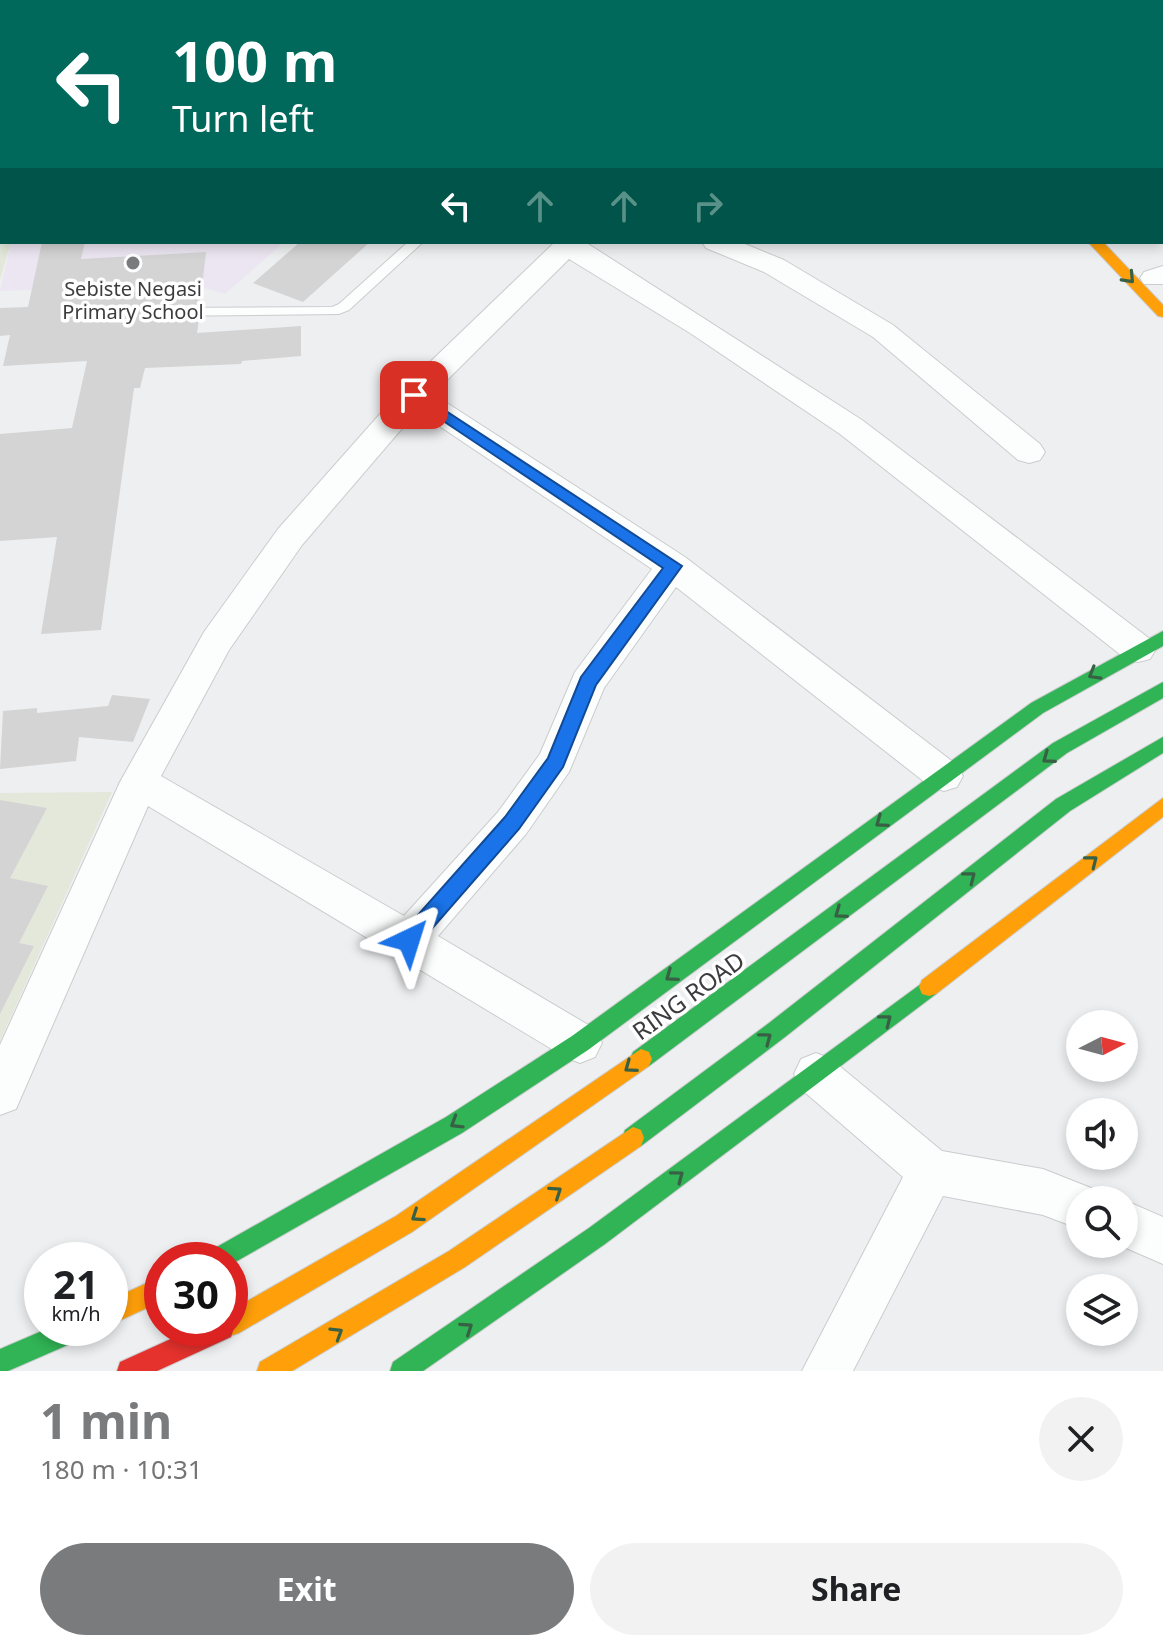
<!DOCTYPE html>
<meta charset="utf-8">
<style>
body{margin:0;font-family:"Noto Sans",sans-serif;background:#f2f2f2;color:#202124;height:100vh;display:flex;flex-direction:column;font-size:30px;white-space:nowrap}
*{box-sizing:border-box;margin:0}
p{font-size:26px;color:#757577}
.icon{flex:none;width:44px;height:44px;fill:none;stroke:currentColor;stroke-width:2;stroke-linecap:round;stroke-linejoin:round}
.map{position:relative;height:1371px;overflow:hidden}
.drawer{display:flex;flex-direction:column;background:#fff;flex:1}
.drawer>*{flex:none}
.hud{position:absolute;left:0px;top:0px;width:1164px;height:244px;box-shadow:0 4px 12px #0003;background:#00695c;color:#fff;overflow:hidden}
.needle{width:52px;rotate:84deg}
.tools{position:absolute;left:1066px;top:1010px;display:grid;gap:16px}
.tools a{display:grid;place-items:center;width:72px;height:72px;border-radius:50%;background:#fff;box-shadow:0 4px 12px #0003;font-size:40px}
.speed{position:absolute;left:24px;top:1242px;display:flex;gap:16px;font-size:40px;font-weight:700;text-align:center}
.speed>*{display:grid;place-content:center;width:104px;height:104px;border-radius:50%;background:#fff;box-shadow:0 4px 12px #0003;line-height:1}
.speed small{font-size:20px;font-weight:400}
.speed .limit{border:12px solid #d22;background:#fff;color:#111}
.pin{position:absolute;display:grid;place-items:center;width:68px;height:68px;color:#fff;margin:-34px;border-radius:16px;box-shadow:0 4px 12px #0006}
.me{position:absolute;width:88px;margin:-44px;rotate:41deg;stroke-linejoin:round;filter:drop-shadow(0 0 6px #0008)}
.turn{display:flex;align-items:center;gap:28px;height:168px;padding:0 40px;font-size:36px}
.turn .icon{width:104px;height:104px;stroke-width:2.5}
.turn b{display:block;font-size:56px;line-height:68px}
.lanes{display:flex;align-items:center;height:76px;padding:0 40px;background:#0003;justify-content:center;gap:40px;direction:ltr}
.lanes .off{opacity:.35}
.round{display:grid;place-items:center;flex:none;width:84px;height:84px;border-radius:42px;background:#f2f2f2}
.summary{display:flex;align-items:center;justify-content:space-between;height:136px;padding:0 40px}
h1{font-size:48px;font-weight:700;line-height:60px;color:#7a7b7d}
.button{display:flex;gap:16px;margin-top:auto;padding:16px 40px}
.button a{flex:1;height:92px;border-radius:48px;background:#7a7b7d;color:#fff;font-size:32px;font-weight:700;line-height:92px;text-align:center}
.button a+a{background:#f2f2f2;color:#202124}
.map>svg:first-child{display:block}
.education{fill:#ece6f2}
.green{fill:#e4e8db}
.building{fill:#d4d4d4}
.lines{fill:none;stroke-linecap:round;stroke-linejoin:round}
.lane-casing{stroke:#cbccce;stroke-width:2}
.street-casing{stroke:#cbccce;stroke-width:2}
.fast-casing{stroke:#cbccce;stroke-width:2}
.slow-casing{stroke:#cbccce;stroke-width:2}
.jam-casing{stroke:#cbccce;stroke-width:2}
.lane{fill:#fcfdfd;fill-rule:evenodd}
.street{fill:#fcfdfd;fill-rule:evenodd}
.fast{fill:#30b455;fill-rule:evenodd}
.slow{fill:#ff9f0a;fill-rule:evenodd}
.jam{fill:#e5322d;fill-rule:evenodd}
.oneway{stroke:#386045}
.route{fill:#1a73e8;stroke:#114b97;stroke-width:2}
.poi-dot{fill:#7a7b7d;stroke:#fff;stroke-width:3}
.labels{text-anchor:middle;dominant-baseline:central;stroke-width:7;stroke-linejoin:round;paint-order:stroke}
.far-poi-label{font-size:20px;fill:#3c3c3e;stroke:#fff}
.street-label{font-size:24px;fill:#3c3c3e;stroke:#fff}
</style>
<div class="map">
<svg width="1163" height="1371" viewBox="0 0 1163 1371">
<rect width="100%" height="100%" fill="#edeff1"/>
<path class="education" d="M 63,0 L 530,0 L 63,2 Z
M 11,242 L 284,242 L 225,294 L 187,283 L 0,291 Z"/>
<path class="green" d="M 0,44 L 2,242 L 11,242 L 0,280 Z
M 112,792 L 0,1041 L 0,793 Z"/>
<path class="building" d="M 42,242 L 85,242 L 81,259 L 206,252 L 200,305 L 154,305 L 146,309 L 146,315 L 154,319 L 199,319 L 197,333 L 301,326 L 301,356 L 242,361 L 241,364 L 145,368 L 140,388 L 134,388 L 101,630 L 41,634 L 57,537 L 0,541 L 0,434 L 72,428 L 87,361 L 3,366 L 10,335 L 0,336 L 0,308 L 28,307 Z
M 300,242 L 370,242 L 303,302 L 253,283 Z
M 112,695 L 150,699 L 133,742 L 79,737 L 76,761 L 0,769 L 3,711 L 37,708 L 37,713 L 108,706 Z
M 0,800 L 47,808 L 10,878 L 48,886 L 19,943 L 34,946 L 0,1014 Z"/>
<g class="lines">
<defs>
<path id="lane" d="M 295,0 L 307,0 L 293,2 Z
M 408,242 L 423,242 L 349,310 L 339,314 L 154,316 L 147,312 L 154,308 L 332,307 L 339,304 Z"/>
<path id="street" d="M 1147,0 L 1163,0 L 1163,8 L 1162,2 Z
M 1162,33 L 1163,33 L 1163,47 L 1162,47 Z
M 1162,112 L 1163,112 L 1163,126 L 1162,126 Z
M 555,242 L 585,242 L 862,420 L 1150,639 L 1156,649 L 1150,659 L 1138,662 L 1126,659 L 840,434 L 690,333 L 569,259 L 433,394 L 685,557 L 957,765 L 963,776 L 957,787 L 944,791 L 931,787 L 676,587 L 604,688 L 569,772 L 526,834 L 438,936 L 595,1029 L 602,1043 L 595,1057 L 580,1063 L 565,1057 L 148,806 L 16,1109 L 0,1115 L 0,1045 L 120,782 L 204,632 L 278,529 L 403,388 ZM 417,411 L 652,569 L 575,672 L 540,754 L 498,812 L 404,916 L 161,776 L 229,650 L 302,545 Z
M 702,242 L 740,242 L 784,260 L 893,325 L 1040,444 L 1045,452 L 1040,460 L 1029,463 L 1018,460 L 873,337 L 764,272 L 706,248 Z
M 1163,266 L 1163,284 L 1144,284 L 1140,278 L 1144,272 Z
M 816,1053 L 831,1059 L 942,1151 L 1043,1169 L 1096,1190 L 1101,1200 L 1080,1200 L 1080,1229 L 1043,1215 L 943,1196 L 853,1371 L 802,1371 L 903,1177 L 801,1089 L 794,1074 L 801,1059 Z
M 1123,1200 L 1124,1200 L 1163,1217 L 1163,1264 L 1117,1244 L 1124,1244 Z"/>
<path id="fast" d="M 875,0 L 887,0 L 889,2 L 877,2 Z
M 1163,631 L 1163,646 L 1043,713 L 588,1050 L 462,1133 L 230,1265 L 230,1260 L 204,1260 L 208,1252 L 446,1117 L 572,1036 L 1031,703 Z
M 1163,682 L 1163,698 L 1067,753 L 649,1066 L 641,1069 L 633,1066 L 630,1059 L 633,1052 L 1053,743 Z
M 1163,737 L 1163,753 L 1070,811 L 785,1037 L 641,1146 L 633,1149 L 625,1146 L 622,1138 L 625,1130 L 769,1023 L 1056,799 Z
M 929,978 L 936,980 L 939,987 L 936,994 L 605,1244 L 423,1371 L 390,1371 L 393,1362 L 589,1228 Z
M 49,1328 L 89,1328 L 86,1337 L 8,1371 L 0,1371 L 0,1349 Z"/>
<path id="slow" d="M 1088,242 L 1103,242 L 1163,305 L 1163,317 L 1158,316 Z
M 1163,798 L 1163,817 L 936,994 L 929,996 L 922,994 L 919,987 L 922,980 Z
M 641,1049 L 649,1052 L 652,1059 L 649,1066 L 412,1232 L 239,1333 L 230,1336 L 221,1333 L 220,1328 L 230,1328 L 230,1311 L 396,1216 Z
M 633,1127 L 641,1130 L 644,1138 L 641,1146 L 465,1267 L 292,1371 L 257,1371 L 260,1362 L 449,1251 Z
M 162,1276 L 162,1301 L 110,1325 L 110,1300 Z"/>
<path id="jam" d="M 230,1319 L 234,1328 L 231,1337 L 157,1371 L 117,1371 L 120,1362 L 195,1328 L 230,1328 Z"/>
</defs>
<use href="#lane" class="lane-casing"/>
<use href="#street" class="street-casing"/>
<use href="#fast" class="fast-casing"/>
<use href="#slow" class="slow-casing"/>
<use href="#jam" class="jam-casing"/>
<use href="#lane" class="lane"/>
<use href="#street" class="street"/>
<use href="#fast" class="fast"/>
<use href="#slow" class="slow"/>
<use href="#jam" class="jam"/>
</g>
<defs><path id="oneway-chevron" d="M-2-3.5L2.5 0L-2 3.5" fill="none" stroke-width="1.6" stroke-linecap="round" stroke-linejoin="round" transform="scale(2)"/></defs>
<g class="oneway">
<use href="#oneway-chevron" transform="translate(1129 278) rotate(47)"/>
<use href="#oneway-chevron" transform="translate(1094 674) rotate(150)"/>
<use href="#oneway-chevron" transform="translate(1048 758) rotate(144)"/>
<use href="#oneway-chevron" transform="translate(881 822) rotate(144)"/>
<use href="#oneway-chevron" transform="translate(1092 861) rotate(-38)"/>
<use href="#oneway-chevron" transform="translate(970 877) rotate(-38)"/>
<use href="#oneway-chevron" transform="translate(840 913) rotate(144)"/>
<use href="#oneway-chevron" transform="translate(671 976) rotate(144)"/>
<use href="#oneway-chevron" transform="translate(886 1020) rotate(-38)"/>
<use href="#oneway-chevron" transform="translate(766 1038) rotate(-37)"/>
<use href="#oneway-chevron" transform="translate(630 1067) rotate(144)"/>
<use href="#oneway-chevron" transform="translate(456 1123) rotate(148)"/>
<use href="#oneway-chevron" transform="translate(678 1176) rotate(-37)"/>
<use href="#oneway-chevron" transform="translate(556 1192) rotate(-34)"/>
<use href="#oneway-chevron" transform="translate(417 1216) rotate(146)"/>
<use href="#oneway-chevron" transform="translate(467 1328) rotate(-34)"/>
<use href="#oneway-chevron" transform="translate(337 1333) rotate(-32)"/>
</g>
<path class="route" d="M 414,390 L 682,566 L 596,685 L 563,767 L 519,829 L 416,947 L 409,950 L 401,947 L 398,940 L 401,934 L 505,817 L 548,758 L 581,677 L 663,568 L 409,398 L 406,395 Z"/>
<circle class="poi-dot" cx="133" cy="263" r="8"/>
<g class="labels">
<g class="far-poi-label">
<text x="133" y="288">Sebiste Negasi<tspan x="133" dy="23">Primary School</tspan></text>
</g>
<g class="street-label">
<text transform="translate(688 995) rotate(-36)">RING ROAD</text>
</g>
</g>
</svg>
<div class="tools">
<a><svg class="needle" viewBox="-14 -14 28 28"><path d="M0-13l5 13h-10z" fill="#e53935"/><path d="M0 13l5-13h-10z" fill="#757577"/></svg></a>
<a><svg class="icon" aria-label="sound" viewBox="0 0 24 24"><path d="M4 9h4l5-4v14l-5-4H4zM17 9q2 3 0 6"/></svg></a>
<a><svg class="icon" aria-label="search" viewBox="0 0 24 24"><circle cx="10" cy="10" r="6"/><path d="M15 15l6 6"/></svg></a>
<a><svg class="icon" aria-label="layers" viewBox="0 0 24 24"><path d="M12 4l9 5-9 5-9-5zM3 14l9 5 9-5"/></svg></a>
</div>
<div class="speed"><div>21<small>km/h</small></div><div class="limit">30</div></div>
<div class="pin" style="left:414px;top:395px;background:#d93025"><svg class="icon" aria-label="arrive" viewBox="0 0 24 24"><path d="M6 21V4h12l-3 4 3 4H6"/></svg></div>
<svg class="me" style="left:409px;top:940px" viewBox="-20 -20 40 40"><path d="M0-17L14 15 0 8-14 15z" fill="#1a73e8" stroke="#fff" stroke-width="4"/></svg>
<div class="hud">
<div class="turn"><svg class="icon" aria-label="left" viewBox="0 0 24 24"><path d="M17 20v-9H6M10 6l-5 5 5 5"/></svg><div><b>100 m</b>Turn left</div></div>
<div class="lanes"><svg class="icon" aria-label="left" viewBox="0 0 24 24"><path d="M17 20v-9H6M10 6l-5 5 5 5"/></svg><svg class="icon off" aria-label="ahead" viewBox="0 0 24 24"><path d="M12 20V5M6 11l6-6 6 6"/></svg><svg class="icon off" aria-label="ahead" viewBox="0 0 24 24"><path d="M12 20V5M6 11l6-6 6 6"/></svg><svg class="icon off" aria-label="right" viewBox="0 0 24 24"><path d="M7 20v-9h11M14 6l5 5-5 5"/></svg></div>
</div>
</div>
<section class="drawer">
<div class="summary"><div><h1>1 min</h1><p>180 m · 10:31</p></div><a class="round"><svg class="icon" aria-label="close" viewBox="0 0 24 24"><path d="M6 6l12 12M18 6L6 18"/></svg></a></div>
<div class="button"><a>Exit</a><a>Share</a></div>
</section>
